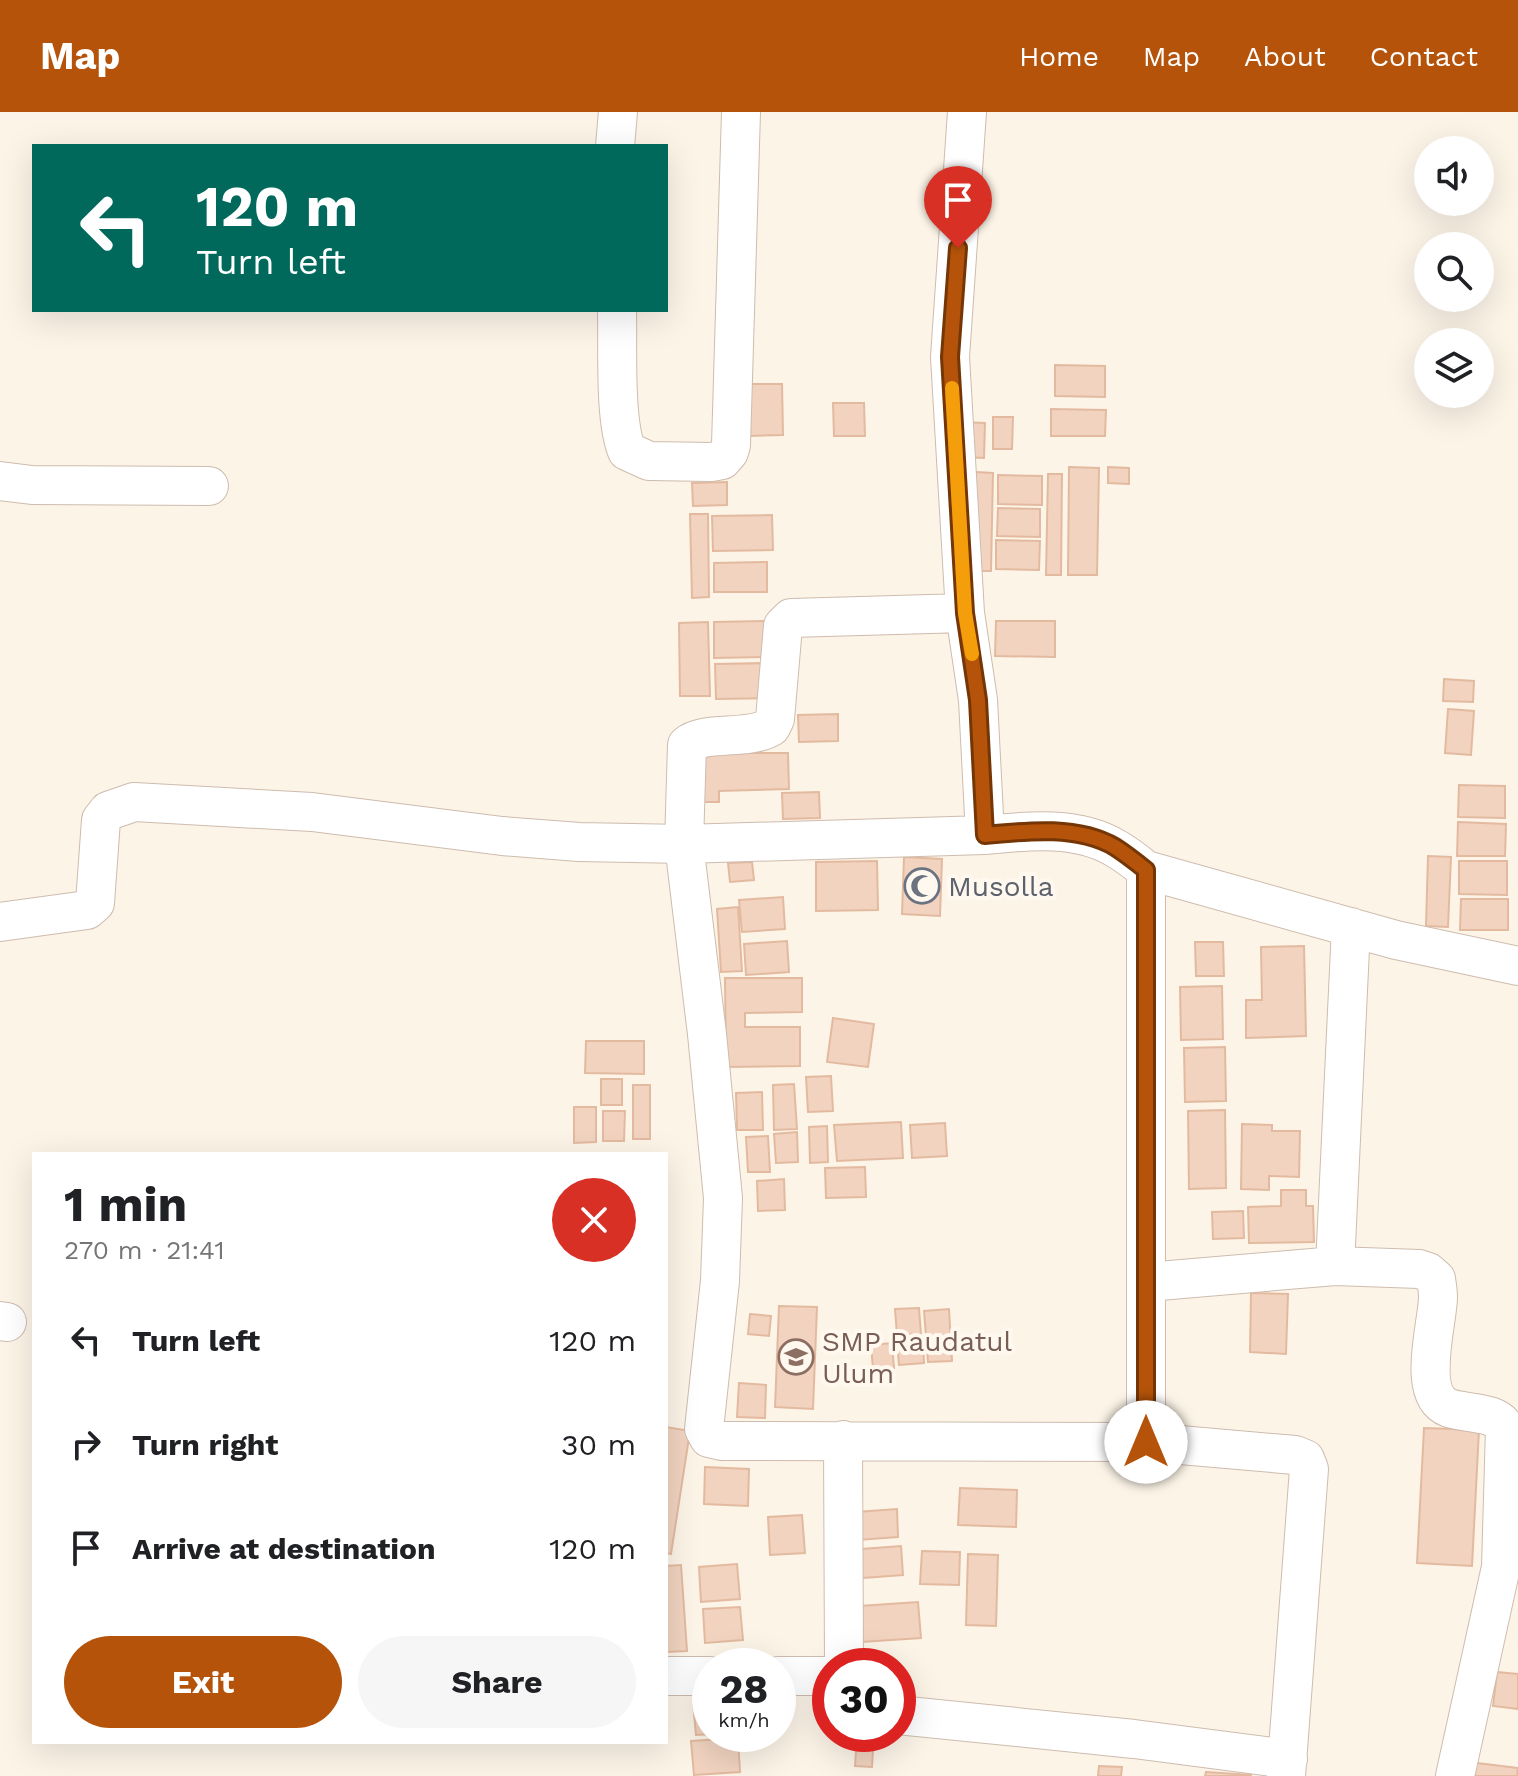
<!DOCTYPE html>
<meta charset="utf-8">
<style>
body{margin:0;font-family:"Work Sans",sans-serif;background:#f6f6f6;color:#202124;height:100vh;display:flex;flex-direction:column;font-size:30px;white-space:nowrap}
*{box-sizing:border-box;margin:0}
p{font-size:26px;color:#757577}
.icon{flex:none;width:44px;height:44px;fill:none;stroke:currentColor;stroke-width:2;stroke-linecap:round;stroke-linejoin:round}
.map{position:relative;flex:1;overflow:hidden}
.sheet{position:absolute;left:32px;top:1040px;width:636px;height:592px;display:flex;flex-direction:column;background:#fff;border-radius:0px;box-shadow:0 8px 32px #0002}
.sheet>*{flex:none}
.top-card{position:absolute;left:32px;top:32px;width:636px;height:168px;border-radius:0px;box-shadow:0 8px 32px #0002;background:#00695c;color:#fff;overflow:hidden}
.buttons{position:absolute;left:1414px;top:24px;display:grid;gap:16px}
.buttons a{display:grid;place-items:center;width:80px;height:80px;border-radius:50%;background:#fff;box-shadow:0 8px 32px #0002;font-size:40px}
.speed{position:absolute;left:692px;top:1536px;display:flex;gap:16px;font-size:40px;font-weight:700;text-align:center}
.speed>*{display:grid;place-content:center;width:104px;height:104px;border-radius:50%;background:#fff;box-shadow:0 8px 32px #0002;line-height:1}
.speed small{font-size:20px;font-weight:400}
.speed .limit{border:12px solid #d22;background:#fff;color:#111}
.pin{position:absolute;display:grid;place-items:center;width:68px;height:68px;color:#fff;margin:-82px -34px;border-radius:50% 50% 50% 0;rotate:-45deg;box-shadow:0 0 8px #0007}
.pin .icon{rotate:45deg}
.me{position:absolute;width:88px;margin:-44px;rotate:0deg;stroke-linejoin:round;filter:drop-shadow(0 0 6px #0008)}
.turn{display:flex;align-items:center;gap:28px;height:168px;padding:0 32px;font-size:36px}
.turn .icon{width:104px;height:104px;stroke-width:2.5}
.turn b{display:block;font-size:56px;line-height:68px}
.round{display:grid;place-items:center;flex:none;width:84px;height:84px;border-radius:42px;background:#f6f6f6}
.head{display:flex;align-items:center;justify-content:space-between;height:136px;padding:0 32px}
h1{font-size:48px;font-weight:700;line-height:60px}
.primary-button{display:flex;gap:16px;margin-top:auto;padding:16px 32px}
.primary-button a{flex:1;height:92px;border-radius:48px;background:#b45309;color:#fff;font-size:32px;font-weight:700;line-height:92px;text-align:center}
.primary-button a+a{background:#f6f6f6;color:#202124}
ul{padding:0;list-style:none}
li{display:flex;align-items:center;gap:24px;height:104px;padding:0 32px}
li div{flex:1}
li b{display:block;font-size:30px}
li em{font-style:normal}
header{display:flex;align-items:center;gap:48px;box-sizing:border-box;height:112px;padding:0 40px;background:#b45309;color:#fff}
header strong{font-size:38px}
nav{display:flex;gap:44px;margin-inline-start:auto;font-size:28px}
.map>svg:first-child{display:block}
.building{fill:#f1d3c0;stroke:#e3baa0;stroke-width:2}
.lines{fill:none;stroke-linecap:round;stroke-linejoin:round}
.minor-casing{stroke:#cebcae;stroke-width:40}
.minor{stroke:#fff;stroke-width:38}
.route-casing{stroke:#753606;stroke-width:20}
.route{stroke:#b45309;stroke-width:14}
.slow{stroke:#f59e0b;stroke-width:14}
.labels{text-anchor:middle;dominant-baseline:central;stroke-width:8;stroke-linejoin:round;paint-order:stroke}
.worship-label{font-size:28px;fill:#5b616d;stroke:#fff8ee;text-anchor:start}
.education-label{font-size:28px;fill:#785e54;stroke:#fff8ee;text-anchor:start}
</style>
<header>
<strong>Map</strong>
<nav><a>Home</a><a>Map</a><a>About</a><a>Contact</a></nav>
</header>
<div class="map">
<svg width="1518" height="1664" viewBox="0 0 1518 1664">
<rect width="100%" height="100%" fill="#fcf4e7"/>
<path class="building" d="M 1055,253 L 1105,254 L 1105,285 L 1055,284 Z
M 748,272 L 782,272 L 783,323 L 749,324 Z
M 833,291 L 864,291 L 865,324 L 834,324 Z
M 1051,297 L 1106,298 L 1105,324 L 1051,324 Z
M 993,305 L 1013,305 L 1012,337 L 993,337 Z
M 961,310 L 985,311 L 984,346 L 961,345 Z
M 1069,355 L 1099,356 L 1097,463 L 1068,463 Z
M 1108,355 L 1129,356 L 1129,372 L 1108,371 Z
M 976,360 L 993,361 L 991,459 L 975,459 Z
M 1048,362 L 1062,362 L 1061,463 L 1046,463 Z
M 998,363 L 1042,364 L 1042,393 L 998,392 Z
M 727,370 L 727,393 L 693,394 L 692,371 Z
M 998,396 L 1040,397 L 1040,425 L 997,424 Z
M 690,402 L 708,402 L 709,485 L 692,486 Z
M 772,403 L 773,438 L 713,439 L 712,404 Z
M 996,428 L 1040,429 L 1039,458 L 996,457 Z
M 767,450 L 767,480 L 714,480 L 714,451 Z
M 767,509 L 768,545 L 714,546 L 714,510 Z
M 996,509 L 1055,509 L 1055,545 L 995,544 Z
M 708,510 L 710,584 L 680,584 L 679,511 Z
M 771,551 L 771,586 L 716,587 L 715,552 Z
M 1444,567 L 1474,569 L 1473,590 L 1443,589 Z
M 1448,597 L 1474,599 L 1471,643 L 1445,641 Z
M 838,602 L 838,629 L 799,630 L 798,603 Z
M 700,641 L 788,641 L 789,677 L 719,679 L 719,690 L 701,690 Z
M 1459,673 L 1505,674 L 1505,706 L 1458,705 Z
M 819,680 L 820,706 L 783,707 L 782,681 Z
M 1458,710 L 1506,712 L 1505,744 L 1457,744 Z
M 1428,744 L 1451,745 L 1448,815 L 1426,814 Z
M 904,745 L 942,747 L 940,804 L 902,802 Z
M 877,749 L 878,798 L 816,799 L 816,750 Z
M 1459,749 L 1507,749 L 1507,783 L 1459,782 Z
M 752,750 L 754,768 L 730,770 L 728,751 Z
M 783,785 L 785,817 L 742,820 L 739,788 Z
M 1461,787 L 1508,787 L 1508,818 L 1460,818 Z
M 738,795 L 742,859 L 721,860 L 717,797 Z
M 787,829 L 789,860 L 746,863 L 744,832 Z
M 1195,830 L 1223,830 L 1224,864 L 1196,864 Z
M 1304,834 L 1306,924 L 1246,926 L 1246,888 L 1262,888 L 1261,835 Z
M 725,866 L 802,866 L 802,900 L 745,901 L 745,915 L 800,915 L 800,954 L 726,955 Z
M 1222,874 L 1223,927 L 1181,928 L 1180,875 Z
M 833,906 L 874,912 L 868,955 L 827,950 Z
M 586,929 L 644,929 L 644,962 L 585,961 Z
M 1225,935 L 1226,989 L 1185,990 L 1184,936 Z
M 831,964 L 833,999 L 808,1000 L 806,965 Z
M 601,967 L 622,967 L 622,993 L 601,993 Z
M 794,972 L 797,1017 L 774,1018 L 773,973 Z
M 633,973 L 650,973 L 650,1027 L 633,1027 Z
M 762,980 L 763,1018 L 737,1018 L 736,981 Z
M 574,995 L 596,995 L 596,1030 L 574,1031 Z
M 1225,998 L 1226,1076 L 1189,1077 L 1188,999 Z
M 603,999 L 625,999 L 624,1029 L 603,1029 Z
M 901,1010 L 903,1046 L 837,1049 L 834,1013 Z
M 945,1011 L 947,1044 L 912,1046 L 910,1013 Z
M 1242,1012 L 1272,1013 L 1272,1019 L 1300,1019 L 1299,1065 L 1269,1064 L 1269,1078 L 1241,1077 Z
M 827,1014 L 828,1050 L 810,1051 L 809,1015 Z
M 797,1020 L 798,1050 L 776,1051 L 774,1022 Z
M 768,1024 L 770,1060 L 748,1060 L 746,1025 Z
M 865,1055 L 866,1085 L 826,1086 L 825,1056 Z
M 784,1067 L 785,1098 L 758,1099 L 757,1069 Z
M 1281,1078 L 1306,1078 L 1306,1094 L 1313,1094 L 1314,1130 L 1249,1131 L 1248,1095 L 1281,1094 Z
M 1243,1099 L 1244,1126 L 1213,1127 L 1212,1100 Z
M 1251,1181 L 1288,1182 L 1286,1242 L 1250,1240 Z
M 779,1194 L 817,1195 L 813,1297 L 775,1295 Z
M 919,1196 L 921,1222 L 897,1223 L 895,1197 Z
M 949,1197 L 952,1249 L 928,1250 L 924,1199 Z
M 750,1202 L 771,1204 L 769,1224 L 748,1222 Z
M 923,1227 L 924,1251 L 899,1253 L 897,1229 Z
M 892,1231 L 894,1256 L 873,1257 L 871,1233 Z
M 739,1271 L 766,1273 L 765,1306 L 737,1305 Z
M 666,1315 L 690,1319 L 671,1442 L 666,1441 Z
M 1424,1316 L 1479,1318 L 1472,1454 L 1417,1451 Z
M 705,1355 L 749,1357 L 748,1394 L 704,1392 Z
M 960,1376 L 1017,1378 L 1016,1415 L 958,1413 Z
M 897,1397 L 898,1425 L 858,1428 L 856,1400 Z
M 802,1403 L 805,1441 L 770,1443 L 768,1405 Z
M 901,1434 L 903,1463 L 850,1467 L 848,1438 Z
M 922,1439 L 960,1440 L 959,1473 L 920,1472 Z
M 968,1442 L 998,1443 L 996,1514 L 966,1513 Z
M 737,1452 L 740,1487 L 701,1490 L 699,1455 Z
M 681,1453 L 687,1539 L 666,1540 L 666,1454 Z
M 918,1490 L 921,1526 L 862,1530 L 860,1494 Z
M 740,1495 L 743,1528 L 705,1531 L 703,1497 Z
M 1497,1560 L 1518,1562 L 1518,1597 L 1493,1594 Z
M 710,1588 L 710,1622 L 714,1622 L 696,1623 L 693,1590 Z
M 857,1622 L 874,1622 L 872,1655 L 855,1654 Z
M 738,1626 L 740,1660 L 694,1663 L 691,1629 Z
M 1469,1650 L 1518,1656 L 1517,1664 L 1467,1664 Z
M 1099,1654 L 1122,1655 L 1121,1664 L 1098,1664 Z
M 1206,1660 L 1251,1663 L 1251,1664 L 1205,1664 Z"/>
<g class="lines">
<defs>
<path id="minor" d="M 967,0 L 950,245 L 965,501 L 978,588 L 985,723
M 615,34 L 618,0
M 617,198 C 618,234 614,309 627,339 L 649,349 L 711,350 L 722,348 L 729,340 L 731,333 L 741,0
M 0,369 L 32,373 L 209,374
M 965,501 L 791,506 L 783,514 L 775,607 L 771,615 C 747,629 704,618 687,633 L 684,732 L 707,922 L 723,1086 L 720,1169 L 704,1317 L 709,1326 L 722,1329 L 1146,1330
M 1146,758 L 1146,1330 L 1295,1343 L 1305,1347 L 1309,1357 L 1286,1664
M 0,810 L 87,798 L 95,791 L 101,708 L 108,699 L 134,690 L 312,700 L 502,724 L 579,730 L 684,732 L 985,723 C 1026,719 1077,713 1115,736 C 1126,742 1136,750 1146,758 L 1396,828 L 1518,854
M 1335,1154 L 1351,815
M 1147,1170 L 1335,1154 L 1419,1157 L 1428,1160 L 1436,1167 C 1437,1173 1438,1179 1438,1185 C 1438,1211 1415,1283 1449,1296 C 1465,1302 1498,1299 1505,1316 L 1501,1455 L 1455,1664
M 0,1209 L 7,1210
M 843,1328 L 844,1554
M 666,1564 L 710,1564
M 778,1564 L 830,1564
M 898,1603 L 1134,1627 L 1288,1647"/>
</defs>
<use href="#minor" class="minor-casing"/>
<use href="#minor" class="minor"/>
</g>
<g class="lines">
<defs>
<path id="route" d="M 958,136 L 950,245 L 965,501 L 978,588 L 985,723 C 1026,719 1077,713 1115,735 C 1126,742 1136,750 1146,758 L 1146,1330"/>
</defs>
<use href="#route" class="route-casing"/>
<use href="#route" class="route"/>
<path class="slow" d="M 952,276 L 965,501 L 972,542"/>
</g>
<defs>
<symbol id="mosque-ring" viewBox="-11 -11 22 22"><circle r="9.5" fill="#fff8ee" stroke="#6b7280" stroke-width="1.5"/><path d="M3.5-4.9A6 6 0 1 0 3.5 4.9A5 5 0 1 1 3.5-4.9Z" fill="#6b7280"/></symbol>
<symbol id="school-ring" viewBox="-11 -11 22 22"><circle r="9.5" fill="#fff8ee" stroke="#8d6e63" stroke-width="1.5"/><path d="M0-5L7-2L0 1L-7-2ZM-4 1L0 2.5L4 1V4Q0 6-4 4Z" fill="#8d6e63"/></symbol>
</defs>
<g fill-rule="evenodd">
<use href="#mosque-ring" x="902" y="754" width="40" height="40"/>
<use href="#school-ring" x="776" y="1225" width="40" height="40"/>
</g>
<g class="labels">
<g class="worship-label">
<text x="948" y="774">Musolla</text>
</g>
<g class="education-label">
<text x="822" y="1229">SMP Raudatul<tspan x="822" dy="32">Ulum</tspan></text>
</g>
</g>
</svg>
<div class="buttons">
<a><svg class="icon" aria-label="sound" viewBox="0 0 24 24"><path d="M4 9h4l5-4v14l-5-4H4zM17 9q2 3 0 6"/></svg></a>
<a><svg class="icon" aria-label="search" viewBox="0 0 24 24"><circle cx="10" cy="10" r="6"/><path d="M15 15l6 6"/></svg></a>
<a><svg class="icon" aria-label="layers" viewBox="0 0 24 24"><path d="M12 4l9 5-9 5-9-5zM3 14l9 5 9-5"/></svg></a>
</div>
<div class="speed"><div>28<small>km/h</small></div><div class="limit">30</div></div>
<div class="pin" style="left:958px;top:136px;background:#d93025"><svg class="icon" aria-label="arrive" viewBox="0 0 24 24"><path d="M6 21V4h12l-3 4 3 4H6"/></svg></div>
<svg class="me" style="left:1146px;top:1330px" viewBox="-20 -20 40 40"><circle r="19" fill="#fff"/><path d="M0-13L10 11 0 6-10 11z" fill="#b45309"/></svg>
<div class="top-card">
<div class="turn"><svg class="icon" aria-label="left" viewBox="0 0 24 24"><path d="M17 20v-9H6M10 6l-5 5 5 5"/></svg><div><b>120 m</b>Turn left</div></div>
</div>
<section class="sheet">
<div class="head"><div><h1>1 min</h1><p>270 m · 21:41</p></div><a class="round" style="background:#d93025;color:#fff"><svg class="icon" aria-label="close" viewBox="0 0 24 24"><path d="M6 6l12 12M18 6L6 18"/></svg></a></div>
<ul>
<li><svg class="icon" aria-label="left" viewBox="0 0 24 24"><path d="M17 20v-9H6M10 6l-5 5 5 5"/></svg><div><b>Turn left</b></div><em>120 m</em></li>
<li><svg class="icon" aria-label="right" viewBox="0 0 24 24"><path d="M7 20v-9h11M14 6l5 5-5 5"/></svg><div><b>Turn right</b></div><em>30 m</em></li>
<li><svg class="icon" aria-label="arrive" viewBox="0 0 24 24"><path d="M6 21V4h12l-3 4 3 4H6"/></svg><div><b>Arrive at destination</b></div><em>120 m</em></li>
</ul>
<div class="primary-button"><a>Exit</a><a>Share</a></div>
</section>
</div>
